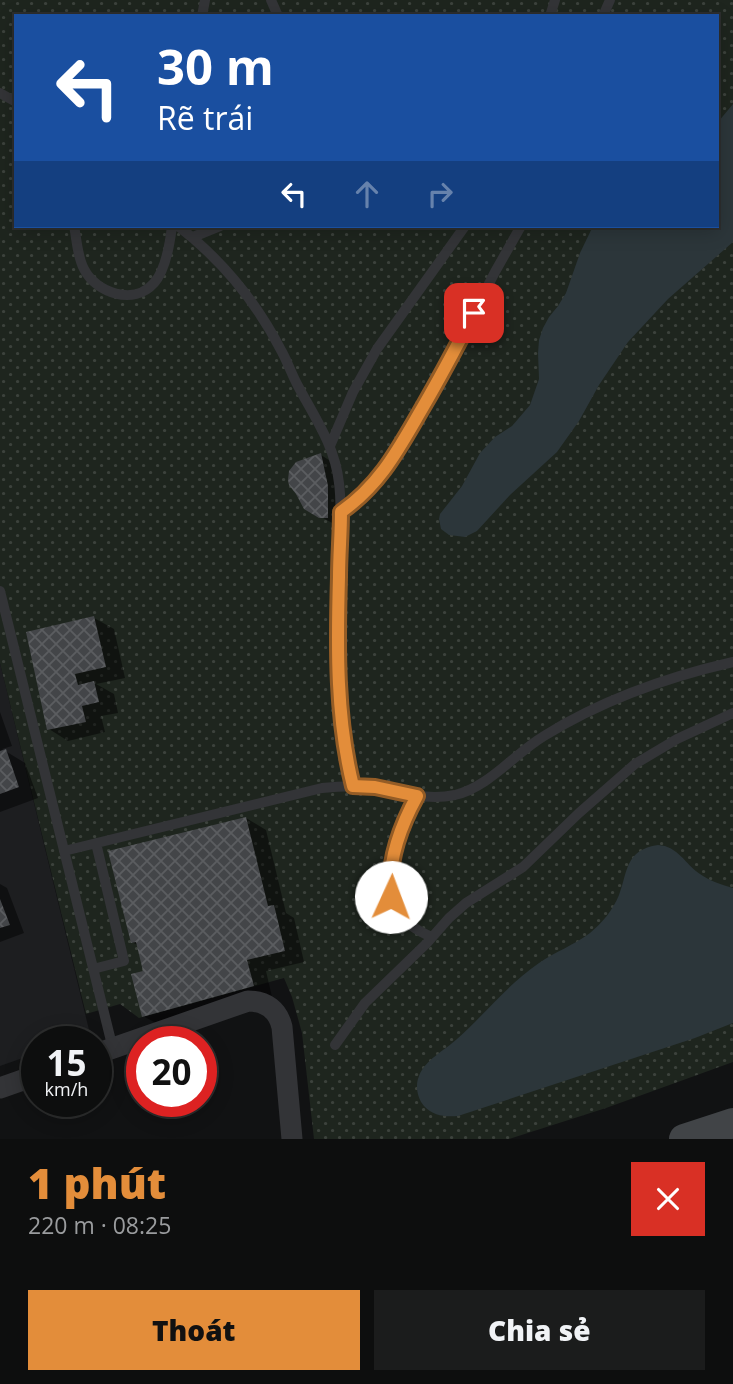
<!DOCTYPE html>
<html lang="vi">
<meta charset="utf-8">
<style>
body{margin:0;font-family:"Open Sans",sans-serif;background:#1b1c1c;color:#f1f3f6;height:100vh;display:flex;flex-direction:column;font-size:26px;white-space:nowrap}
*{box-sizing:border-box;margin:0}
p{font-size:23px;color:#9a9c9e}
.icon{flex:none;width:38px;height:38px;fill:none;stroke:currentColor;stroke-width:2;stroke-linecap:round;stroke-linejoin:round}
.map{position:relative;height:1139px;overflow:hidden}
.sheet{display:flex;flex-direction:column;background:#0d0e0e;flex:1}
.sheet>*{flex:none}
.guide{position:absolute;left:14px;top:14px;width:705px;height:214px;border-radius:0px;box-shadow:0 4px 18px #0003,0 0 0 2px #2d2e2e;background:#1a4fa0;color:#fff;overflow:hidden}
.speed{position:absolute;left:21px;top:1026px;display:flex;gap:14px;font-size:35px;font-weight:700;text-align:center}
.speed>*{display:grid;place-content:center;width:91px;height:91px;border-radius:50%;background:#0d0e0e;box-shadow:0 4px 18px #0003,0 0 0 2px #2d2e2e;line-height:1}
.speed small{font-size:18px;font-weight:400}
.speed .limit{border:10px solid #d22;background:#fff;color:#111}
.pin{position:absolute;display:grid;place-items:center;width:60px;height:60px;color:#fff;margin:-30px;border-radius:14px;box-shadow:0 4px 10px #0006}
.me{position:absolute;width:77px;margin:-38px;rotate:2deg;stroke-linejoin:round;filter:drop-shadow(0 0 5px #0008)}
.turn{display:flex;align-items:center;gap:24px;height:147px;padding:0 28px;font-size:32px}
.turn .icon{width:91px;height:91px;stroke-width:2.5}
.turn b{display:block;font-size:49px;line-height:60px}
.lanes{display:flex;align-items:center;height:66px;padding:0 28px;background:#0003;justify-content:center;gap:35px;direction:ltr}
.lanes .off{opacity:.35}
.round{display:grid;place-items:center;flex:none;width:74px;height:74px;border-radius:0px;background:#1b1c1c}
.headline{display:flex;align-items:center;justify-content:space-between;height:119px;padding:0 28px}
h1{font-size:42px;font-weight:800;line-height:52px;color:#e38d3a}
.cta{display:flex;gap:14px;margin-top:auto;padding:14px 28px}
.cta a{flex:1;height:80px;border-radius:0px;background:#e38d3a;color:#111;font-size:28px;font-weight:800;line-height:80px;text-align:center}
.cta a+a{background:#1b1c1c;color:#f1f3f6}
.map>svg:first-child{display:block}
.built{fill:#1d1e20}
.grass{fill:url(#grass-dots);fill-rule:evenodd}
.water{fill:#2c363a}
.shadow{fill:#0007}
.building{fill:url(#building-cross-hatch)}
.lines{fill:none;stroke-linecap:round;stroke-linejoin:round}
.lane{stroke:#333437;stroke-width:10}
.street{stroke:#333437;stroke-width:21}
.secondary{stroke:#414447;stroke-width:30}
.route-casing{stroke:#945c26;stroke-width:18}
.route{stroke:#e38d3a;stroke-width:12}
</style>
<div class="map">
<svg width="733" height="1139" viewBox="0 0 733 1139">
<defs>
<pattern id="grass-dots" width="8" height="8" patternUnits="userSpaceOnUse" patternTransform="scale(1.75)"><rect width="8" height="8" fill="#1e251e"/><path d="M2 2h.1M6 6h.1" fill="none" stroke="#3c423c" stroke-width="1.8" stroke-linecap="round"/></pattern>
<pattern id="building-cross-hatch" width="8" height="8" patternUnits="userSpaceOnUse" patternTransform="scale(1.75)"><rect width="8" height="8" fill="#434548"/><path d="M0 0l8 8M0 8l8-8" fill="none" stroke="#5b5d60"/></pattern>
</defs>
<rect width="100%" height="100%" fill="#111213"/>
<path class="built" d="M 0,663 L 90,1034 L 70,1041 L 37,1041 L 37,1053 L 0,1066 Z"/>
<path class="grass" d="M 0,0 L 733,0 L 733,1062 L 606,1108 L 509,1139 L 314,1139 L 302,1033 L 292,997 L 284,978 L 139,1018 L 120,1004 L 86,1014 L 0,663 ZM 16,16 L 718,16 L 718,226 L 16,226 Z"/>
<path class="water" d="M 733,104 L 733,242 L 668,299 L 628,342 L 599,385 L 579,421 L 557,452 L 510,495 L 477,531 L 465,537 L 449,535 L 441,529 L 439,519 L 440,514 L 462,486 L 480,453 L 495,437 L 512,426 L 530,405 L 539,379 L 538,353 L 539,340 L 543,328 L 549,317 L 558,306 L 566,293 L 580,253 L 593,226 L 718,226 L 718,122 Z
M 658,845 C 678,846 685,864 700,874 C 710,881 722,885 733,888 L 733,1023 L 695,1038 L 458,1116 C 445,1117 433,1116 424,1106 C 417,1098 415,1085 419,1076 C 425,1060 445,1050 457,1039 C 485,1014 508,984 539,963 C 555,952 574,945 590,933 C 602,923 613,910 619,895 C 628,871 625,850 658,845 Z"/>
<path class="shadow" d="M 321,455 L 335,464 L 336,525 L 312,512 Z
M 94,618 L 114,629 L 125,678 L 96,684 L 114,694 L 118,713 L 101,716 L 105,732 L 68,741 L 49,729 Z
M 0,712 L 12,746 L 2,749 L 25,763 L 38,798 L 0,812 Z
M 246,818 L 266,830 L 286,913 L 294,918 L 304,962 L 266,971 L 272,997 L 163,1027 L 143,1016 L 145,972 L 139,946 L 132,942 Z
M 0,884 L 7,888 L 24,933 L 0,942 Z"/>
<path class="building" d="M 321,453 L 328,486 L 328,518 L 319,518 L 304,509 L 296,494 L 289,485 L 288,480 L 289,471 L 296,462 Z
M 94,616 L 106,667 L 75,674 L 78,685 L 94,681 L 99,702 L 82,706 L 86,722 L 47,730 L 26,632 Z
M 6,749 L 19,787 L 0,794 L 0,751 Z
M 246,817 L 268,906 L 274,905 L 285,951 L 247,960 L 254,986 L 142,1017 L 131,974 L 143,971 L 136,942 L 131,943 L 108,851 Z
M 0,899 L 10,925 L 0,928 Z"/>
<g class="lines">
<path class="lane" d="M 271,0 L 278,16
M 202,16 L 205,0
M 550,16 L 555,0
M 603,16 L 610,0
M 0,93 L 16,102
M 74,226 C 77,240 77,256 84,269 C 96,293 134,306 154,283 C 166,270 170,243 172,226
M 178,226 C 222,260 257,303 282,352 C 288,363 292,375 298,386 C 315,418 335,446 339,483 C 343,514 339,544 339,574 C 337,644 336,717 353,786
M 193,237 L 220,226
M 330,446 L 353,392 L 377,349 L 465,226
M 341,512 L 364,494 L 387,468 L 448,363 L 495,272 L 521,226
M 0,591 L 113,1049
M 417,796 C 404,819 395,842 392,868 C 387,904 398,923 432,937
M 64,851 L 322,788 C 340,786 358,785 376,788 C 404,792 425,801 455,795 C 489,787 514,754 544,736 C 602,700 667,677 733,662
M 93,969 L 124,961 L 96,843
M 335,1045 L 365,1003 L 427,943 L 449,918 L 466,903 L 523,867 L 579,813 L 635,764 L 677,739 L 733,713"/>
<path class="street" d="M 96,1054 L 248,1001 C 266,1001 278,1010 282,1027 L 292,1139
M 0,1088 L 37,1075"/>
<path class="secondary" d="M 684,1139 L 733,1123"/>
</g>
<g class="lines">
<defs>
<path id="route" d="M 391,897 C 387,861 400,827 417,796 L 375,787 L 353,786 C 336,718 337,646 339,577 C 339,555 341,534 341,512 C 381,484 399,448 423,407 C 441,376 458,344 474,313"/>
</defs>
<use href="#route" class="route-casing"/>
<use href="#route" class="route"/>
</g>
</svg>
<div class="speed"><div>15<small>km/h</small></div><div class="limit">20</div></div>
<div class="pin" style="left:474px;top:313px;background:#d93025"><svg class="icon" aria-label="arrive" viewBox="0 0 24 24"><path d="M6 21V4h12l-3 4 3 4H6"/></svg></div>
<svg class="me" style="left:391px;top:897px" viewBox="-20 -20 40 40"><circle r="19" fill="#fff"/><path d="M0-13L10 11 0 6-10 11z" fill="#e38d3a"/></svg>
<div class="guide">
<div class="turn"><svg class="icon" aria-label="left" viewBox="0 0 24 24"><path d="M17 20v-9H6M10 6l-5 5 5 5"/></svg><div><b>30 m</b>Rẽ trái</div></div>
<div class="lanes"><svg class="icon" aria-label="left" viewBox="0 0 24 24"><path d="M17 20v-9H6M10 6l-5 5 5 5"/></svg><svg class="icon off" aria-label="ahead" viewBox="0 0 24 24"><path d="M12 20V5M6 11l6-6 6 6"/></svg><svg class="icon off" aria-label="right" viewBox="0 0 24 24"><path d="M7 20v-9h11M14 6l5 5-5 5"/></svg></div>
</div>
</div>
<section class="sheet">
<div class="headline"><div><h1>1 phút</h1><p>220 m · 08:25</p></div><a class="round" style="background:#d93025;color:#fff"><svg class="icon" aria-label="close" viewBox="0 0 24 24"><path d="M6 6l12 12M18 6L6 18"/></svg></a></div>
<div class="cta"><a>Thoát</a><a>Chia sẻ</a></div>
</section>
